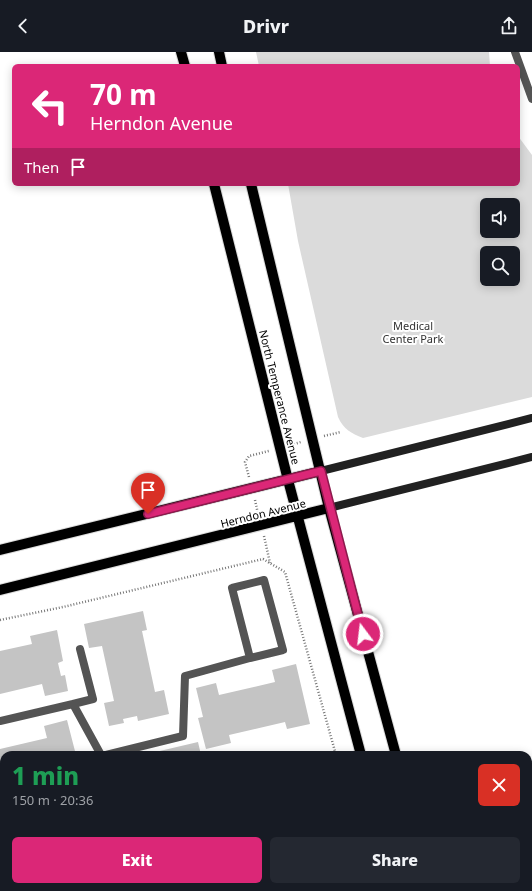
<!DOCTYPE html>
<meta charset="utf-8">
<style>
body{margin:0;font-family:"Noto Sans",sans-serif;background:#242831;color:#f1f3f6;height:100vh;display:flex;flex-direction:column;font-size:15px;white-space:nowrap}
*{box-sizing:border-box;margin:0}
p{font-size:13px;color:#9ea1a6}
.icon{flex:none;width:22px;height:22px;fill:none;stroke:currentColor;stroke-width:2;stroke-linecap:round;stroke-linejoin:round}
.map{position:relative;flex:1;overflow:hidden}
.details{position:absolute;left:0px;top:699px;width:532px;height:140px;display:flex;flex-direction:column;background:#171b24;border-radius:12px 12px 0 0;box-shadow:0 2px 10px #0003}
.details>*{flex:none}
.guide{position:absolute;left:12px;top:12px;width:508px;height:122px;border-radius:6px;box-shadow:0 2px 10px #0003;background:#db2777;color:#fff;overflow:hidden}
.tools{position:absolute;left:480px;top:146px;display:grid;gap:8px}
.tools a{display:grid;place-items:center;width:40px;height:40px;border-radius:6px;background:#171b24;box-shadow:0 2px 10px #0003;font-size:20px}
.pin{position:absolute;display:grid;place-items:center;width:34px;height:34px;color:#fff;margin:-41px -17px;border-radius:50% 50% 50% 0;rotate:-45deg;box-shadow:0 0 4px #0007}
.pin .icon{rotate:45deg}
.me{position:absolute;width:44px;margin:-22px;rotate:345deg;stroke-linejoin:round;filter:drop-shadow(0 0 3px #0008)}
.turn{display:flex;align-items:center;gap:14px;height:84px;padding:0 12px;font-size:18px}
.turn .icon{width:52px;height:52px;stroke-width:2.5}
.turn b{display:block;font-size:28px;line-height:34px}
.then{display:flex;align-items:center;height:38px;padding:0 12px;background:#0003;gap:8px;font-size:15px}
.round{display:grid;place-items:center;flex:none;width:42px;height:42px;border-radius:6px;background:#242831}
.summary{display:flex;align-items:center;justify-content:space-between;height:68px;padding:0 12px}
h1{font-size:24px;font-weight:800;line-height:30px;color:#1e9e55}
.primary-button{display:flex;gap:8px;margin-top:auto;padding:8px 12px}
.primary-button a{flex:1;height:46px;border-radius:6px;background:#db2777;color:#fff;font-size:16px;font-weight:800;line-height:46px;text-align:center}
.primary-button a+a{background:#242831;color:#f1f3f6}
header{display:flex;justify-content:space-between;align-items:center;height:52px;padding:0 12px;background:#171b24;font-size:18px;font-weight:800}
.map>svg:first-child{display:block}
.green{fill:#dbdbdb;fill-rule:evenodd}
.building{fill:#c4c4c4}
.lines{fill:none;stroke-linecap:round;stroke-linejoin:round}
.primary-casing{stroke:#dbdbdb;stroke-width:12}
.path{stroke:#767676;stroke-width:2.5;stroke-dasharray:1 2;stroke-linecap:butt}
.minor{stroke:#545454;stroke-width:8}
.secondary{stroke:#212121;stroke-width:8}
.primary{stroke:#000;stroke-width:10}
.route-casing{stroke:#8e194d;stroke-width:10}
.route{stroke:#db2777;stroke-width:7}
.labels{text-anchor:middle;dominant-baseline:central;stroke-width:4;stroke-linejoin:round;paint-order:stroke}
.park-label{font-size:11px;fill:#323232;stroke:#fff}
.street-label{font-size:11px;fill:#000;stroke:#fff}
</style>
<header><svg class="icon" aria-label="back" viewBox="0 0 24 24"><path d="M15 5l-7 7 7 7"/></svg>Drivr<svg class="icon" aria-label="share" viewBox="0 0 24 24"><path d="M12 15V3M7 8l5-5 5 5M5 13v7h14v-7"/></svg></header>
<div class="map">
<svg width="532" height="839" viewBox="0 0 532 839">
<rect width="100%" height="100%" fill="#fff"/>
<path class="green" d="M 256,0 L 489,0 L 490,14 L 259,14 Z
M 518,84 L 532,103 L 532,345 L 363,386 C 351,381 344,378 338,365 L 298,189 L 288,132 L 518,132 ZM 487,153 L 513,153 L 513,179 L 487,179 ZM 487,201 L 513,201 L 513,227 L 487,227 Z"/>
<path class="building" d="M 143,559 L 147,578 L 142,579 L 155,640 L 164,638 L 169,662 L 138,669 L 137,664 L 123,667 L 124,671 L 109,674 L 104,651 L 114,649 L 102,594 L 89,596 L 84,572 Z
M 57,578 L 63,609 L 58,611 L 61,624 L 65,623 L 68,639 L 45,644 L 42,632 L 0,642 L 0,599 L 32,592 L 30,584 Z
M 296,612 L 310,672 L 287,677 L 285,670 L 229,683 L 231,691 L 206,697 L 198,666 L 203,665 L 196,636 L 216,631 L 219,643 L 275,630 L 272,618 Z
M 67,668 L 76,703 L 4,703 L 4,739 L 2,739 L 3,747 L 0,748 L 0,697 L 47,686 L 44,674 Z
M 198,690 L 201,703 L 147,703 L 147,702 Z"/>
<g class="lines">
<defs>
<path id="primary" d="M 181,0 L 185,14
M 219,0 L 222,14
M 214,132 L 288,428 L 361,703
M 251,132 L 329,456 L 396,703
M 0,498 L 321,419
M 0,538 L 329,456
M 397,835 L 398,839
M 431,835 L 432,839"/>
</defs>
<use href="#primary" class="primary-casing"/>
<path class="path" d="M 324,384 L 341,380
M 291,393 L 301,390
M 249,425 L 245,410 L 249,404 L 269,399
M 255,448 L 258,462
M 264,484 L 270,511
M 0,568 L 63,555 L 263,507 L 285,520 L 336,703
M 248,835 L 253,839
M 285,835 L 286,839
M 375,835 L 377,839
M 50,839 L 66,835
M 201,839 L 218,835"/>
<path class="minor" d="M 515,0 L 532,47
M 264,528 L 283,598 L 250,606 L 232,536 Z
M 73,652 L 93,647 L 80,597
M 0,669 L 73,652 L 101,703
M 106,703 L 183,684 L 185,624 L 250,606
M 267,835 L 268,839
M 123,839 L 140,835"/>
<path class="secondary" d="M 321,419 L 532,366
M 329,456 L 532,405"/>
<use href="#primary" class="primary"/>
</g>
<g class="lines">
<defs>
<path id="route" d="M 148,462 L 321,419 L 363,582"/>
</defs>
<use href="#route" class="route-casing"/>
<use href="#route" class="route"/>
</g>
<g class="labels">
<g class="park-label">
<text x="413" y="273">Medical<tspan x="413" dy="13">Center Park</tspan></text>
</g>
<g class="street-label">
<text transform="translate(280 345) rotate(76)">North Temperance Avenue</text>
<text transform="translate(263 461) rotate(-14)">Herndon Avenue</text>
</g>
</g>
</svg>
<div class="tools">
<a><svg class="icon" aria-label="sound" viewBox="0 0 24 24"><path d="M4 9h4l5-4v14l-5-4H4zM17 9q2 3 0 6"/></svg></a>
<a><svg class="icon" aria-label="search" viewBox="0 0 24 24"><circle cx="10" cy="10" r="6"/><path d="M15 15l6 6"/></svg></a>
</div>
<div class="pin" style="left:148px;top:462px;background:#d93025"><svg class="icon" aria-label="arrive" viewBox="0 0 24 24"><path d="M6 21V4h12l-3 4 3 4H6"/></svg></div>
<svg class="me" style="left:363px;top:582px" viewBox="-20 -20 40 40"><circle r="17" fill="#db2777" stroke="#fff" stroke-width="3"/><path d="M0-11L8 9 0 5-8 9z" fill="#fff"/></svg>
<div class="guide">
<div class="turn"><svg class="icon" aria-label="left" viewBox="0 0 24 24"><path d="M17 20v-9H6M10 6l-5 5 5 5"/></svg><div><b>70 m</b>Herndon Avenue</div></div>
<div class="then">Then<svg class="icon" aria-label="arrive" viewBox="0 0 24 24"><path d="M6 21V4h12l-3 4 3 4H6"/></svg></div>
</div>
<section class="details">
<div class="summary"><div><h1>1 min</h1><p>150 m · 20:36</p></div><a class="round" style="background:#d93025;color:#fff"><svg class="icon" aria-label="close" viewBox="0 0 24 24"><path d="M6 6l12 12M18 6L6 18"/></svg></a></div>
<div class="primary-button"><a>Exit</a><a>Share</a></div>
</section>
</div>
